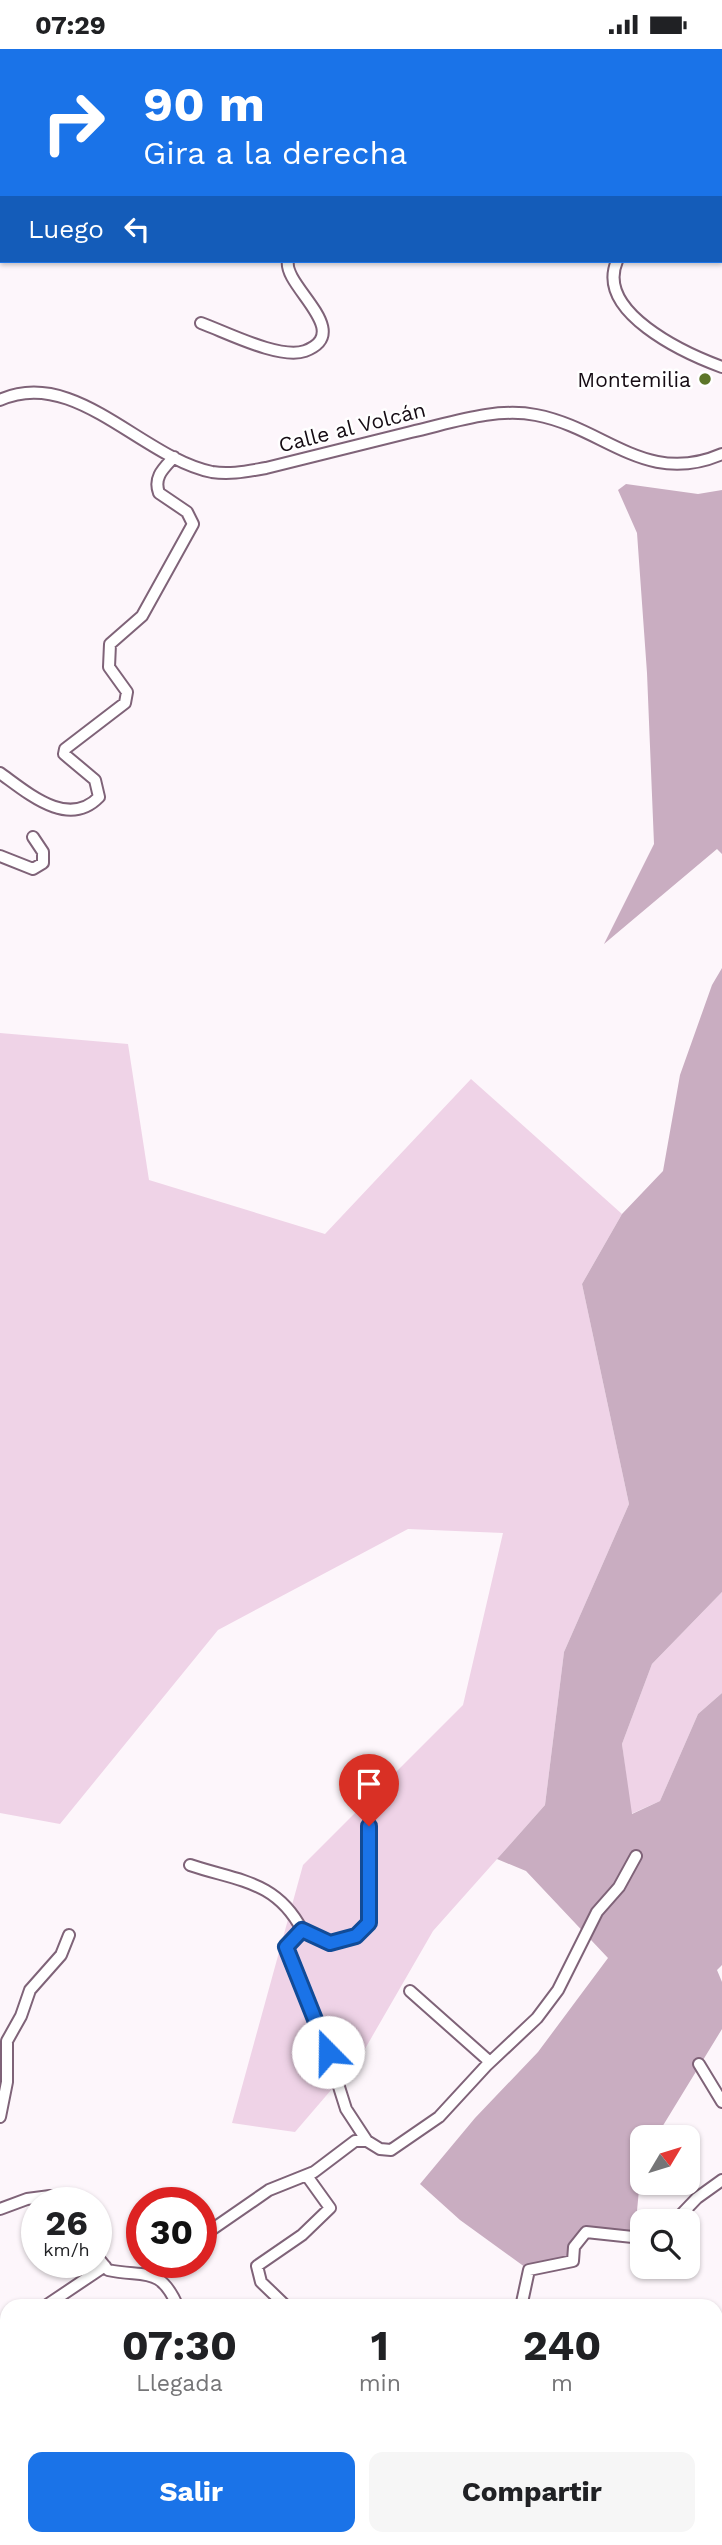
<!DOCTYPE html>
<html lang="es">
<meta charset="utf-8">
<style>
body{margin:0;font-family:"Work Sans",sans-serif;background:#f6f6f6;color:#202124;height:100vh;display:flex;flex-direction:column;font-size:26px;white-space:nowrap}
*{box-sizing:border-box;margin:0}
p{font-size:23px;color:#757577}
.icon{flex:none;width:38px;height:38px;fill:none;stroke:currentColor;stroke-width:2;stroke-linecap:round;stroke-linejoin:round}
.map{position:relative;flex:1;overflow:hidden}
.panel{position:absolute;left:0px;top:2250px;width:723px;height:247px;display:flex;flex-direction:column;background:#fff;border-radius:21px 21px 0 0;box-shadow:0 2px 5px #0004}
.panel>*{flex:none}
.hud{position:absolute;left:0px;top:0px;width:723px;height:214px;box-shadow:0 2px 5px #0004;background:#1a73e8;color:#fff;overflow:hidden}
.needle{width:46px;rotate:52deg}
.controls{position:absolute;left:630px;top:2076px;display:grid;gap:14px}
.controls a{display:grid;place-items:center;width:70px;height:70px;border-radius:14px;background:#fff;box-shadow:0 2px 5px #0004;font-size:35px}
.speed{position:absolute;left:21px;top:2138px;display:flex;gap:14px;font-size:35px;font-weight:700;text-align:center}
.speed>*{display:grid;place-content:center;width:91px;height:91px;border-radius:50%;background:#fff;box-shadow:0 2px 5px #0004;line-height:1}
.speed small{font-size:18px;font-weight:400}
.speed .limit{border:10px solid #d22;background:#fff;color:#111}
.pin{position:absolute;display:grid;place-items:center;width:60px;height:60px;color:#fff;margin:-72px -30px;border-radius:50% 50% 50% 0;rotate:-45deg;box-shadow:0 0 7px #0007}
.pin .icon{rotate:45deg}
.me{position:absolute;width:77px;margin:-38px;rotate:338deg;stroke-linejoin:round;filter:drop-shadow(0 0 5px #0008)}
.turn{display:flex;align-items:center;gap:24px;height:147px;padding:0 28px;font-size:32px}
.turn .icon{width:91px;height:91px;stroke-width:2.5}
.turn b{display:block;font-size:49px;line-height:60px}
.then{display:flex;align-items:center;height:66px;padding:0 28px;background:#0003;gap:14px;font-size:26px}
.eta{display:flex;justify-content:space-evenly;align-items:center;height:119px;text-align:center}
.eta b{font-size:42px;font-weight:700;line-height:49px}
.action{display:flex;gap:14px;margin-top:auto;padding:14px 28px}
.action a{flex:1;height:80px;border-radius:14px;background:#1a73e8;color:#fff;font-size:28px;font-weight:700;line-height:80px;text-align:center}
.action a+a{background:#f6f6f6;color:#202124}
.status{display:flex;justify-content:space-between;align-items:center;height:49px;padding:0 35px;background:#fff;direction:ltr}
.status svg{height:19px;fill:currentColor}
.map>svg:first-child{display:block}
.green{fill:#efd3e7}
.forest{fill:#c9adc1}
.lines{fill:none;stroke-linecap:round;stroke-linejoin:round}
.minor-casing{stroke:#7f6378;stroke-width:14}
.minor{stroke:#fff;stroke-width:10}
.route-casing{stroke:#114b97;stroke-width:18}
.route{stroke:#1a73e8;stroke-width:12}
.poi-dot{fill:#5d7629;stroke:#fff;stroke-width:2.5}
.labels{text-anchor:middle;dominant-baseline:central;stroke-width:5;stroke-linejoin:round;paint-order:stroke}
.poi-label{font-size:21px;fill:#150b13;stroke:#fff;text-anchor:end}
.street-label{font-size:21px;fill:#150b13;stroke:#fff}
</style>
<div class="status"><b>07:29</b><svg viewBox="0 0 49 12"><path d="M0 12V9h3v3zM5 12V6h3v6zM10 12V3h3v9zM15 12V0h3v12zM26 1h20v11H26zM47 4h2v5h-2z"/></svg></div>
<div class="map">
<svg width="722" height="2496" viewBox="0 0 722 2496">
<rect width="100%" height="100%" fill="#fdf6fb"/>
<path class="green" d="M 0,984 L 128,995 L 149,1131 L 325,1185 L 471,1030 L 622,1165 L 582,1235 L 629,1455 L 564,1603 L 545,1756 L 433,1882 L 362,2005 L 295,2083 L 232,2074 L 303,1816 L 463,1656 L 503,1484 L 408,1480 L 218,1581 L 60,1775 L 0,1764 Z
M 722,1543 L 722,1644 L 698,1665 L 660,1752 L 631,1765 L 622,1695 L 652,1615 Z"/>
<path class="forest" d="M 626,435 L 698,445 L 722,441 L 722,805 L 717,800 L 604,895 L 654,795 L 647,624 L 637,484 L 618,441 Z
M 722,919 L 722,1543 L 652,1615 L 622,1695 L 632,1765 L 660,1752 L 698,1665 L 722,1644 L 722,1916 L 717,1921 L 722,1933 L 722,1980 L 656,2088 L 642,2088 C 642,2122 637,2154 635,2187 L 586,2183 L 573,2212 L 529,2221 L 460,2171 L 420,2135 L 475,2069 L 538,2003 L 608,1909 L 526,1822 L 497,1810 L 545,1756 L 564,1603 L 629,1455 L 582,1235 L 622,1165 L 663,1122 L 680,1026 L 712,936 Z"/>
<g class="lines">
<defs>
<path id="minor" d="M 440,0 L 441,2
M 549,2 L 549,0
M 617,212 C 595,263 684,304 722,318
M 201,274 C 226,283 280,311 305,302 C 355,283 283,237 288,212
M 0,351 C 74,317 142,409 212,423 C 231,426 248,422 266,419 C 314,407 362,395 411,383 C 451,374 495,358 536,366 C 605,379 646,438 722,405
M 0,724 C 28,744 68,780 99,748 L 95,731 L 64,705 L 65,700 L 125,654 L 127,643 L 109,618 L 110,595 L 142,567 L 193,475 L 187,463 L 159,444 C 153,428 164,419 174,408
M 0,807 L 33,820 L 43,814 L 43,803 L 33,788
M 190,1816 C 237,1832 276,1831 302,1881 L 286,1898 L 290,1912 L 328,2003 L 346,2060 L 367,2092
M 302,1881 L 330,1894 L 356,1887 L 369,1874 L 369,1778
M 410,1942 L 490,2013
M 699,2015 L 722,2053
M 0,2068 L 7,2033 L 7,1992 L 21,1967 L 30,1941 L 61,1906 L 69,1886
M 0,2160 L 27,2150 L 50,2147 L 57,2154
M 675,2172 L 697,2149 L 722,2131
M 201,2188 L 269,2141 L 314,2123 L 355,2092 L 367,2092 L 380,2100 L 391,2101 L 439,2068 L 486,2017 L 537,1969 L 558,1941 L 597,1863 L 619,1838 L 636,1807
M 96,2206 L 108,2221 C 145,2229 160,2216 178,2258
M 44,2258 L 105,2217
M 287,2258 L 261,2233 L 257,2217 L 302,2186 L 330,2159 L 307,2127
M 521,2258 L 529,2221 L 573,2212 L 574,2198 L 586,2183 L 642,2189
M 0,2286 L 7,2282
M 313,2490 L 315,2496
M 356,2490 L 361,2496
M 410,2490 L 411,2496"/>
</defs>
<use href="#minor" class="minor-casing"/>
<use href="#minor" class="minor"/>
</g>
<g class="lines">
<defs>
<path id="route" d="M 328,2003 L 286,1898 L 302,1881 L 330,1894 L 356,1887 L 369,1874 L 369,1777"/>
</defs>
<use href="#route" class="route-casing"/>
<use href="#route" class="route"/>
</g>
<circle class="poi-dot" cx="705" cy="330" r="7"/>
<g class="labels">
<g class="poi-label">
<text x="691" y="330">Montemilia</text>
</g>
<g class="street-label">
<text transform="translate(352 378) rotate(-14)">Calle al Volcán</text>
</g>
</g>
</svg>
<div class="controls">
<a><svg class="needle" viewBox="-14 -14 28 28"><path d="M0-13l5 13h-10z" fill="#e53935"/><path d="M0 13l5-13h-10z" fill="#757577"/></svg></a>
<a><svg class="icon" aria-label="search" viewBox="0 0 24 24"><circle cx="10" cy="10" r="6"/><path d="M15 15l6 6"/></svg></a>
</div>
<div class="speed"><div>26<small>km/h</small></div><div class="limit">30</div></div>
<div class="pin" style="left:369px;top:1777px;background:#d93025"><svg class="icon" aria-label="arrive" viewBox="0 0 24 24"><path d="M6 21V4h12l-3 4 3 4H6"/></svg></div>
<svg class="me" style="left:328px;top:2003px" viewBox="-20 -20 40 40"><circle r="19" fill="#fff"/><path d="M0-13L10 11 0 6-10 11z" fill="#1a73e8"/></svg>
<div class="hud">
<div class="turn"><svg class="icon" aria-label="right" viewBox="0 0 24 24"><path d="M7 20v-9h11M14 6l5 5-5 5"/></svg><div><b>90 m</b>Gira a la derecha</div></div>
<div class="then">Luego<svg class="icon" aria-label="left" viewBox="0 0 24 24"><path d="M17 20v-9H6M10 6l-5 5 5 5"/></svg></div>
</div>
<section class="panel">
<div class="eta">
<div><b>07:30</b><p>Llegada</p></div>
<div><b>1</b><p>min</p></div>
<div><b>240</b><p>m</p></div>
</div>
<div class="action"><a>Salir</a><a>Compartir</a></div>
</section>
</div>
